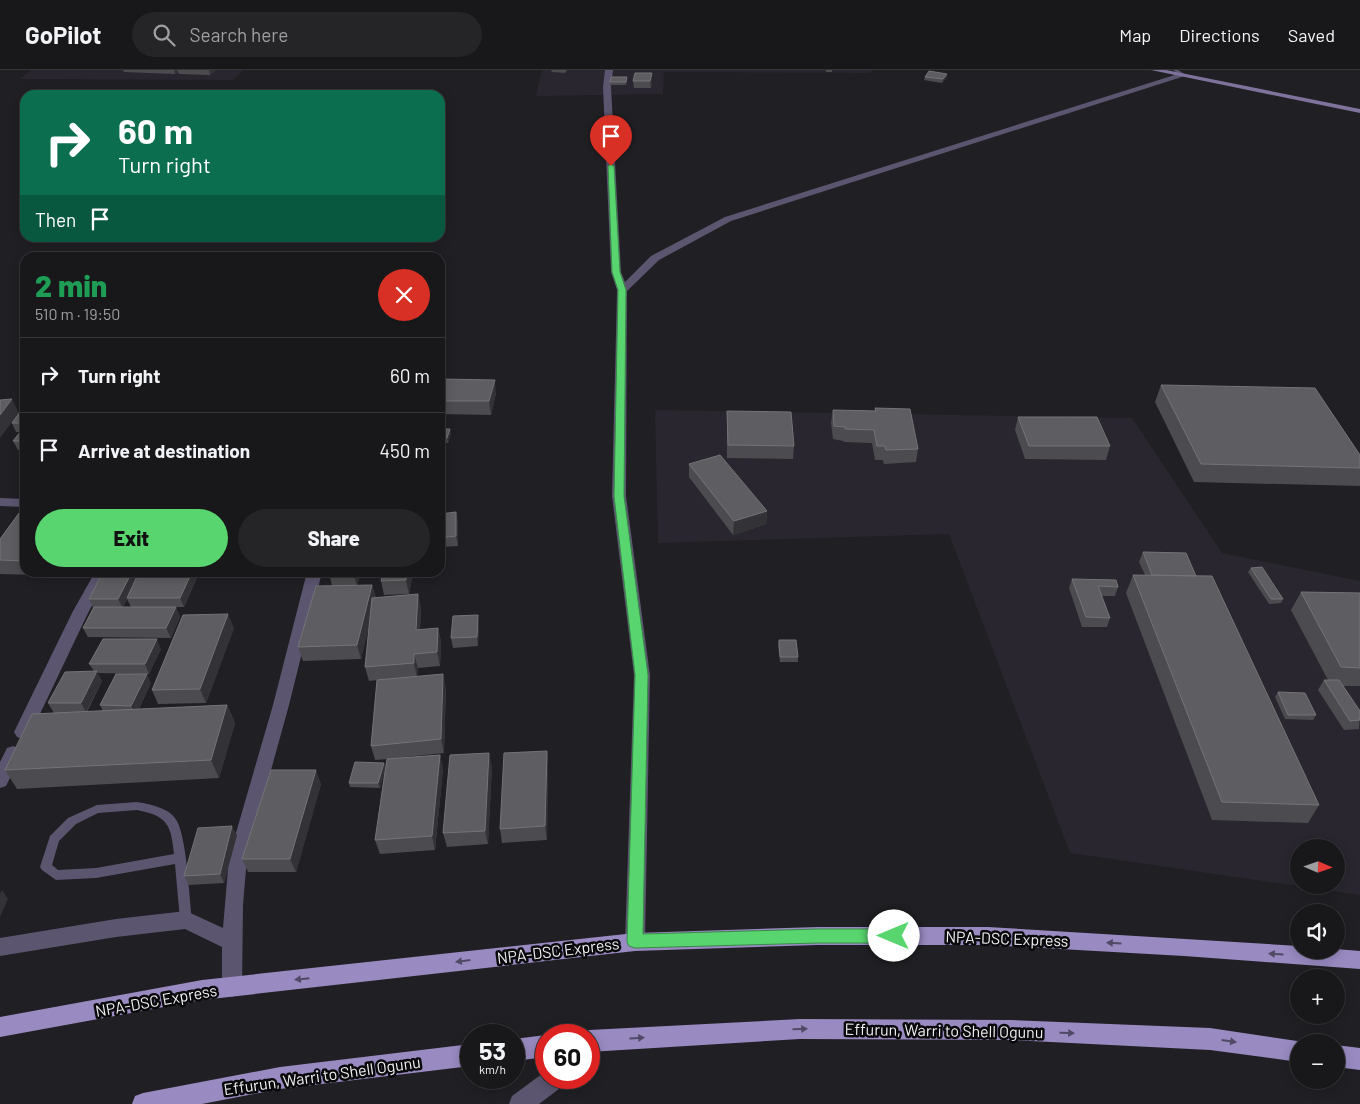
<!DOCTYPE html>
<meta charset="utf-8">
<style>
body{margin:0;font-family:Barlow,sans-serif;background:#252427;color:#f1f3f6;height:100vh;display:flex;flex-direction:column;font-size:19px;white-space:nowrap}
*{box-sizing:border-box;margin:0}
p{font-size:16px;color:#9f9fa2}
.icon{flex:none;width:28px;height:28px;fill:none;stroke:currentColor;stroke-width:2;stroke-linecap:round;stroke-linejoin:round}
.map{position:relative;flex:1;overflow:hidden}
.details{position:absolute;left:20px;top:182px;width:425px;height:325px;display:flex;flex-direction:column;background:#18171a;border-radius:15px;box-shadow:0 2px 12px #0003,0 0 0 1px #363639}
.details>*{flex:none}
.guide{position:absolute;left:20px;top:20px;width:425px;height:152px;border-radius:15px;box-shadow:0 2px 12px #0003,0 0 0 1px #363639;background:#0b6e4f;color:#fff;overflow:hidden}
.needle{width:32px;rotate:92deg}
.buttons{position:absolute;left:1290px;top:769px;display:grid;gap:10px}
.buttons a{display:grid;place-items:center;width:55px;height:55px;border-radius:50%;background:#18171a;box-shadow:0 2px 12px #0003,0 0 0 1px #363639;font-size:25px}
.speed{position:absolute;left:460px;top:954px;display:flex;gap:10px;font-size:25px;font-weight:700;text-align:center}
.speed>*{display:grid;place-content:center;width:65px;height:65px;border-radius:50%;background:#18171a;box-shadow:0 2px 12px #0003,0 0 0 1px #363639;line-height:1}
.speed small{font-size:12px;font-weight:400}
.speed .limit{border:8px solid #d22;background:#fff;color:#111}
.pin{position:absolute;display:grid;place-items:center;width:42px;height:42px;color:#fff;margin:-51px -21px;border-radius:50% 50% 50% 0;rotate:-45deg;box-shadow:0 0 5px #0007}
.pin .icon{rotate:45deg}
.me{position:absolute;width:55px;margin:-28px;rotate:270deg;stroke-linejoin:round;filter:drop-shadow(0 0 4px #0008)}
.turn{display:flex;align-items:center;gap:18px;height:105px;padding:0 15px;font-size:22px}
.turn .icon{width:65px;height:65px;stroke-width:2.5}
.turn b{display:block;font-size:35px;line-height:42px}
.then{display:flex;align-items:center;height:48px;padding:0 15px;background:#0003;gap:10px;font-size:19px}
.round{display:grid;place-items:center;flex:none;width:52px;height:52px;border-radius:26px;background:#252427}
.headline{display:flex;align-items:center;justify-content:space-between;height:85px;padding:0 15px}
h1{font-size:30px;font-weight:800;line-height:38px;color:#1e9e55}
.action{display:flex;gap:10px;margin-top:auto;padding:10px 15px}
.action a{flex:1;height:58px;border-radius:30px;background:#58d56f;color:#111;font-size:20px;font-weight:800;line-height:58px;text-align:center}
.action a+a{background:#252427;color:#f1f3f6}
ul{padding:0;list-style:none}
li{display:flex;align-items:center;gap:15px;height:75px;padding:0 15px;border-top:1px solid #363639}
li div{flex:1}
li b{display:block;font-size:19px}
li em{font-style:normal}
header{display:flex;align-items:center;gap:30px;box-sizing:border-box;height:70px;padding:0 25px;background:#18171a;border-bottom:1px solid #363639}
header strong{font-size:24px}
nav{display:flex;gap:28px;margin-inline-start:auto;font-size:18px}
.search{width:350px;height:45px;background:#252427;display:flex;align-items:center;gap:12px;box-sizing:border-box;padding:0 18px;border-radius:28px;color:#9f9fa2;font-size:19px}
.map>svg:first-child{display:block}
.built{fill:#292630;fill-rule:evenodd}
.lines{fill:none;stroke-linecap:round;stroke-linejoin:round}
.lane{fill:#5c5570;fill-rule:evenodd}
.street{fill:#5c5570;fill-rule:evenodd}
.secondary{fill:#7f739d;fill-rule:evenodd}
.primary{fill:#998ac1;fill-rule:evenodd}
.wall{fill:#4c4b4f;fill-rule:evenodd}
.shaded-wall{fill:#333236}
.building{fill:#5e5d61;stroke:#747477}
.oneway{fill:#514a66}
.route{fill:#58d56f;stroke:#398a48}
.labels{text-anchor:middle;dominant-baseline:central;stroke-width:5;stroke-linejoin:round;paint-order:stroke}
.near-street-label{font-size:16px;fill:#efeef1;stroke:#09090b}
</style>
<header>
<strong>GoPilot</strong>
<div class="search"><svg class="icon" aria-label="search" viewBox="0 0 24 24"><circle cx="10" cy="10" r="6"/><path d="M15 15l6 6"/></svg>Search here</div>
<nav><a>Map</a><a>Directions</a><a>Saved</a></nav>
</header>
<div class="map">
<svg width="1360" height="1034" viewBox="0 0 1360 1034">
<rect width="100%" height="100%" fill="#201f23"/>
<path class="built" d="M 31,0 L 244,0 L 233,10 L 20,9 Z
M 542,0 L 873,0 L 870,3 L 664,2 L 663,24 L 536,26 Z
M 655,340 L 1132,348 L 1222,483 L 1360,511 L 1360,825 L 1070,783 L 949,464 L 658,473 ZM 1299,778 L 1336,778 L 1336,815 L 1299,815 Z"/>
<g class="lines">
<path class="lane" d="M 1173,0 L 1178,0 L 1186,5 L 1182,6 Z
M 137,732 C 149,734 168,738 175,748 C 187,763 189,828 192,850 L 190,854 L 186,855 L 182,854 L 180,850 L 175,794 L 96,808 L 56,810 L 42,800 L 40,797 L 50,766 L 68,748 L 97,735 ZM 137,740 C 168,746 171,755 174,784 L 96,798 L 58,800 L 52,795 L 59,771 L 76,754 L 98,743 Z"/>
<path class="street" d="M 605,0 L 613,0 L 611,17 L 621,202 L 625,212 L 651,186 L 725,147 L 1181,3 L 1188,5 L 731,151 L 659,190 L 627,221 L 626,426 L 650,605 L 645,872 L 642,879 L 635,881 L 628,879 L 625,872 L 634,605 L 612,426 L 617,220 L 611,202 L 603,17 Z
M 0,428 L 25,429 L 25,437 L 0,436 Z
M 95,502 L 110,502 L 88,543 L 29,667 L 23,669 L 17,667 L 14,662 L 72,543 Z
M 307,502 L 322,502 L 289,635 L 247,787 L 243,835 L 242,917 L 239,924 L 232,927 L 225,924 L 222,917 L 222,877 L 185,859 L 116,867 L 0,886 L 0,868 L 116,849 L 186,841 L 223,858 L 229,787 L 273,635 Z
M 13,676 L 19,678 L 22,683 L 6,716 L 0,718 L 0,692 L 7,678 Z
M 546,1001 L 546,1008 L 566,1008 L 563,1016 L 539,1034 L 509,1034 L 512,1026 Z"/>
<path class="secondary" d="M 1151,0 L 1166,0 L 1360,39 L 1360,43 Z"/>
<path class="primary" d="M 818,857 L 988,857 L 1299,876 L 1299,880 L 1336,879 L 1360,881 L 1360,899 L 1184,886 L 988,875 L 818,875 L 635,881 L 202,930 L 0,967 L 0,947 L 202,910 L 635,863 Z
M 800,949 L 1011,950 L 1210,958 L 1304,972 L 1299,972 L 1299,992 L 1210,980 L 1011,970 L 800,969 L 589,982 L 589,965 L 581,965 L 589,960 Z
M 546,965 L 546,987 L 514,991 L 514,969 Z
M 471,974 L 471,996 L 280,1019 L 202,1034 L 132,1034 L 135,1026 L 143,1023 L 280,997 Z
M 1336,975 L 1360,978 L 1360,1000 L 1336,997 Z"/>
</g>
<path class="wall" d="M 123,0 L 216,0 L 210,5 L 179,4 L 178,2 L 175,4 L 124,2 Z
M 551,0 L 567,0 L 565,3 L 552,2 Z
M 826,0 L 832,0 L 832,2 L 826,2 Z
M 947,4 L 947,7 L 942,13 L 924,10 L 925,7 Z
M 652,10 L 651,18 L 634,18 L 633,11 Z
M 627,11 L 626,15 L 610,15 L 610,12 Z
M 440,309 L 496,323 L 491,345 L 440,344 Z
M 1161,315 L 1360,385 L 1360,416 L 1194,412 L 1155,332 Z
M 25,335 L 25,380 L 18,380 L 13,371 L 21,362 L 16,362 L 12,353 Z
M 875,338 L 918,379 L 916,392 L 884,394 L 883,390 L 875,390 L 872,373 L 844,372 L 843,371 L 833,369 L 831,353 L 833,340 L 875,341 Z
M 727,341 L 794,376 L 793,389 L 727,388 Z
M 1018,347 L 1110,376 L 1106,390 L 1025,389 L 1015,360 Z
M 440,359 L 451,363 L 448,373 L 440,372 Z
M 689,394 L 767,441 L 766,454 L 733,465 L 689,407 Z
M 25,435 L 25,502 L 37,502 L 36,505 L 0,504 L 0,469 Z
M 440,444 L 458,452 L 458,476 L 440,477 Z
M 1143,482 L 1196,506 L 1319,735 L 1308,753 L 1212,750 L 1126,523 L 1133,505 L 1145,505 L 1139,492 Z
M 1251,498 L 1283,529 L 1281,533 L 1269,534 L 1248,502 Z
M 103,502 L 134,502 L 137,508 L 197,508 L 184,537 L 159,537 L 176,537 L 180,547 L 171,568 L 88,567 L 83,558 L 93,538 L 89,529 ZM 127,529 L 131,537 L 123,537 Z
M 329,502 L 361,502 L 357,515 L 372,515 L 376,528 L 418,524 L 421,538 L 420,560 L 438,558 L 441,572 L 440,596 L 418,598 L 417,606 L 446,618 L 444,683 L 396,688 L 440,685 L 443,699 L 435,780 L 380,784 L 375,770 L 385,698 L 380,718 L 350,717 L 349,713 L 384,693 L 386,697 L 387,689 L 375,690 L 371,676 L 377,610 L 369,611 L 365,597 L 369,555 L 361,589 L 303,591 L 298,577 L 332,516 Z
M 413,502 L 409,524 L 384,525 L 381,511 Z
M 1072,509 L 1118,517 L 1115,526 L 1102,526 L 1110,548 L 1107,557 L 1082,557 L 1069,518 Z
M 1301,522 L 1360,523 L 1360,616 L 1343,616 L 1360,641 L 1359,659 L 1344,660 L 1318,620 L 1324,610 L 1328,610 L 1291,540 Z
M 479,554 L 478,576 L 453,578 L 451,568 Z
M 234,558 L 206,633 L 158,634 L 152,620 Z
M 779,570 L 798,587 L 798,592 L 780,592 L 778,575 Z
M 161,579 L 149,604 L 97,603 L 102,611 L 87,642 L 103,641 L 100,635 L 151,613 L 139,639 L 227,635 L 235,653 L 219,708 L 17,719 L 5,700 L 54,643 L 48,633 L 94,601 L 89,594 Z
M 1278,622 L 1316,645 L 1313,650 L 1285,649 L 1275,627 Z
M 547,681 L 548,694 L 547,770 L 502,773 L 500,759 Z
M 492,696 L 488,774 L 447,777 L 443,763 Z
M 321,714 L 296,802 L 248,802 L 242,789 Z
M 237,765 L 224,813 L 189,815 L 184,806 Z"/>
<path class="shaded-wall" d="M 174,0 L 178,0 L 178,2 L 175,4 Z
M 209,0 L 216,0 L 210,5 Z
M 652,3 L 652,10 L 651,18 L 650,11 Z
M 947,4 L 947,7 L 942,13 L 943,9 Z
M 495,310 L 496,323 L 491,345 L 489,331 Z
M 12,329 L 19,343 L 0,368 L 0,345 Z
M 450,359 L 451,363 L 448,373 L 447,368 Z
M 767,441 L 766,454 L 733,465 L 734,451 Z
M 456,442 L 458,452 L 458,476 L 456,466 Z
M 132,502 L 134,502 L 137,509 L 123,538 L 118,529 Z
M 192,502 L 195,502 L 197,508 L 184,537 L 180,528 Z
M 353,502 L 361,502 L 357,516 Z
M 407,502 L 413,502 L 409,524 L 406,510 Z
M 372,515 L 376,529 L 361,589 L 357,575 Z
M 418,524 L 421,538 L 419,574 L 416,560 Z
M 176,537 L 180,547 L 171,568 L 166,558 Z
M 228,544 L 234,558 L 206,633 L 200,619 Z
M 478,545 L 479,554 L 478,576 L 477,567 Z
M 438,558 L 441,572 L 440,596 L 437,582 Z
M 157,569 L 161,579 L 149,604 L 145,594 Z
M 414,584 L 418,598 L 417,607 L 414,593 Z
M 97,601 L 102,611 L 86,642 L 81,633 Z
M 147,604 L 151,613 L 136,645 L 131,636 Z
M 443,604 L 446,618 L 444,683 L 441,669 Z
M 227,635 L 235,653 L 219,708 L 211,690 Z
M 547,681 L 548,694 L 547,770 L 545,756 Z
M 489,683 L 492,696 L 488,774 L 485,761 Z
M 440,685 L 443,699 L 435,780 L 432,766 Z
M 384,693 L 386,697 L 380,718 L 378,713 Z
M 316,700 L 321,714 L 296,802 L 290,789 Z
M 232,756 L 237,765 L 224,813 L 220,804 Z
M 2,820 L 8,829 L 0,847 L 0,823 Z"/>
<path class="building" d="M 929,1 L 947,4 L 943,9 L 925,7 Z
M 635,3 L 652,3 L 650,11 L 633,11 Z
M 611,7 L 627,7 L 626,12 L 610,12 Z
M 440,309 L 495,310 L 489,331 L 440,331 Z
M 1161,315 L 1315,318 L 1360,385 L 1360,398 L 1201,394 Z
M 12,329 L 0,345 L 0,330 Z
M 25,335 L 25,353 L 12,353 Z
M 875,338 L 910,339 L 918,379 L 886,380 L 885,376 L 877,376 L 874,360 L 845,359 L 845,357 L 834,356 L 833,340 L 876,341 Z
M 727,341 L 791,342 L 794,376 L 728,375 Z
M 1018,347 L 1097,347 L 1110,376 L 1029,376 Z
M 25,356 L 25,371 L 13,371 Z
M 440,359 L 450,359 L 447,368 L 440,368 Z
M 720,385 L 767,441 L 734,451 L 689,394 Z
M 25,435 L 25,491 L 0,490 L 0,469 Z
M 456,442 L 456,466 L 440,468 L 440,444 Z
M 1143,482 L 1186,483 L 1196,506 L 1152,505 Z
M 1262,497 L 1283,529 L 1271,529 L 1251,498 Z
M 103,502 L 132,502 L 118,529 L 89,529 Z
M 139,502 L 192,502 L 180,528 L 127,528 Z
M 383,502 L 407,502 L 406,510 L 381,511 Z
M 1133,505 L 1212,506 L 1319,735 L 1222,732 Z
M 1072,509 L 1116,510 L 1118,517 L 1098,516 L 1110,548 L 1086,547 Z
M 372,515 L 357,575 L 298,577 L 316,516 Z
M 1301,522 L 1360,523 L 1360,598 L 1341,597 Z
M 418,524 L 416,560 L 438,558 L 437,582 L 414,584 L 414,593 L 365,597 L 372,528 Z
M 94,537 L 176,537 L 166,558 L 83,558 Z
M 228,544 L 200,619 L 152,620 L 183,545 Z
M 478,545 L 477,567 L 451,568 L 453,546 Z
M 103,569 L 157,569 L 145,594 L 89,594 Z
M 779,570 L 796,570 L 798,587 L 780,587 Z
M 97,601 L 81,633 L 48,633 L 65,602 Z
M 116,604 L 147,604 L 131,636 L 100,635 Z
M 443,604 L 441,669 L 371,676 L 377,610 Z
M 1324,610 L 1339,610 L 1360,641 L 1360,650 L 1350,651 Z
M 1278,622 L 1305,623 L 1316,645 L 1288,645 Z
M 227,635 L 211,690 L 5,700 L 32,644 Z
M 547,681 L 545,756 L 500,759 L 504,683 Z
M 489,683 L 485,761 L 443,763 L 450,685 Z
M 440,685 L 432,766 L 375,770 L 387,689 Z
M 355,692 L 384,693 L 378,713 L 349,713 Z
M 271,700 L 316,700 L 290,789 L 242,789 Z
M 232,756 L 220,804 L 184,806 L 198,758 Z"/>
<defs><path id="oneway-solid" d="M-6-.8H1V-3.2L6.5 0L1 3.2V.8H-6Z" transform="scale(1.25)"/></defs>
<g class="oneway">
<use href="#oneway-solid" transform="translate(1114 873) rotate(-177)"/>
<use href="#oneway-solid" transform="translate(1276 884) rotate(-176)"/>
<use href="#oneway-solid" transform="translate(463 891) rotate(173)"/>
<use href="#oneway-solid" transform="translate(302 909) rotate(174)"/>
<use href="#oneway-solid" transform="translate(800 959) rotate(-2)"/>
<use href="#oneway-solid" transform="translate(1067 963) rotate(2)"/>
<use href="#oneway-solid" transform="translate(637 968) rotate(-3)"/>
<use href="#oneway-solid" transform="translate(1229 971) rotate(8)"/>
</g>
<path class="route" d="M 611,94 L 614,96 L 620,202 L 626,220 L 624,426 L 648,605 L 643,864 L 818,859 L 894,859 L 899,861 L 902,866 L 899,871 L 894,873 L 818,873 L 635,878 L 629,876 L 627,872 L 635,605 L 614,426 L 618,220 L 612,202 L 608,96 Z"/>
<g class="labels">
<g class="near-street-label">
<text transform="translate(1007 868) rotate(2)">NPA-DSC Express</text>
<text transform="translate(558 880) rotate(-7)">NPA-DSC Express</text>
<text transform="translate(156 930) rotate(-10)">NPA-DSC Express</text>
<text transform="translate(944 960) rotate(1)">Effurun, Warri to Shell Ogunu</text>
<text transform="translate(322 1005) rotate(-8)">Effurun, Warri to Shell Ogunu</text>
</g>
</g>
</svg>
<div class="buttons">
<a><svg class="needle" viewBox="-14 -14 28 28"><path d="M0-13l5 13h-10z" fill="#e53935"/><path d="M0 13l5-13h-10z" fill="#9f9fa2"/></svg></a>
<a><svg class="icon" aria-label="sound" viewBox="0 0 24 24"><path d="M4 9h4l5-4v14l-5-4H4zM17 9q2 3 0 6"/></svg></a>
<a>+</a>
<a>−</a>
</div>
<div class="speed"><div>53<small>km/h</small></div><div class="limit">60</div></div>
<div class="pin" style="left:611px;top:96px;background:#d93025"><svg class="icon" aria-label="arrive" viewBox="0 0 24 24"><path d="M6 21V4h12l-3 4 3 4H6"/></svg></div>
<svg class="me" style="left:894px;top:866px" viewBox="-20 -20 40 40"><circle r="19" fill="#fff"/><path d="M0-13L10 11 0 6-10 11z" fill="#58d56f"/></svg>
<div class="guide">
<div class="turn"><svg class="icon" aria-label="right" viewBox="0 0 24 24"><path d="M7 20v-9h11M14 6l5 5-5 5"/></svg><div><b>60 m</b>Turn right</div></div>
<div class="then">Then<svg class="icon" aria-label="arrive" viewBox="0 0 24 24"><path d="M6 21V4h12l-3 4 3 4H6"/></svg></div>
</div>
<section class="details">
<div class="headline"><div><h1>2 min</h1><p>510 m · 19:50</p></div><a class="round" style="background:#d93025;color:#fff"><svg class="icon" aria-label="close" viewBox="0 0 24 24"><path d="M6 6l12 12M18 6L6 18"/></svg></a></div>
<ul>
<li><svg class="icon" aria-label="right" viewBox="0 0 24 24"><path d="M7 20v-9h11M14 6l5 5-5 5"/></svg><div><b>Turn right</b></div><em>60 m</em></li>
<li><svg class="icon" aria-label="arrive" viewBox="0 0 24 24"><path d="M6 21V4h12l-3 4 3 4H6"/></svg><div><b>Arrive at destination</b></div><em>450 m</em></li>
</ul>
<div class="action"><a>Exit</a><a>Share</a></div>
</section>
</div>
